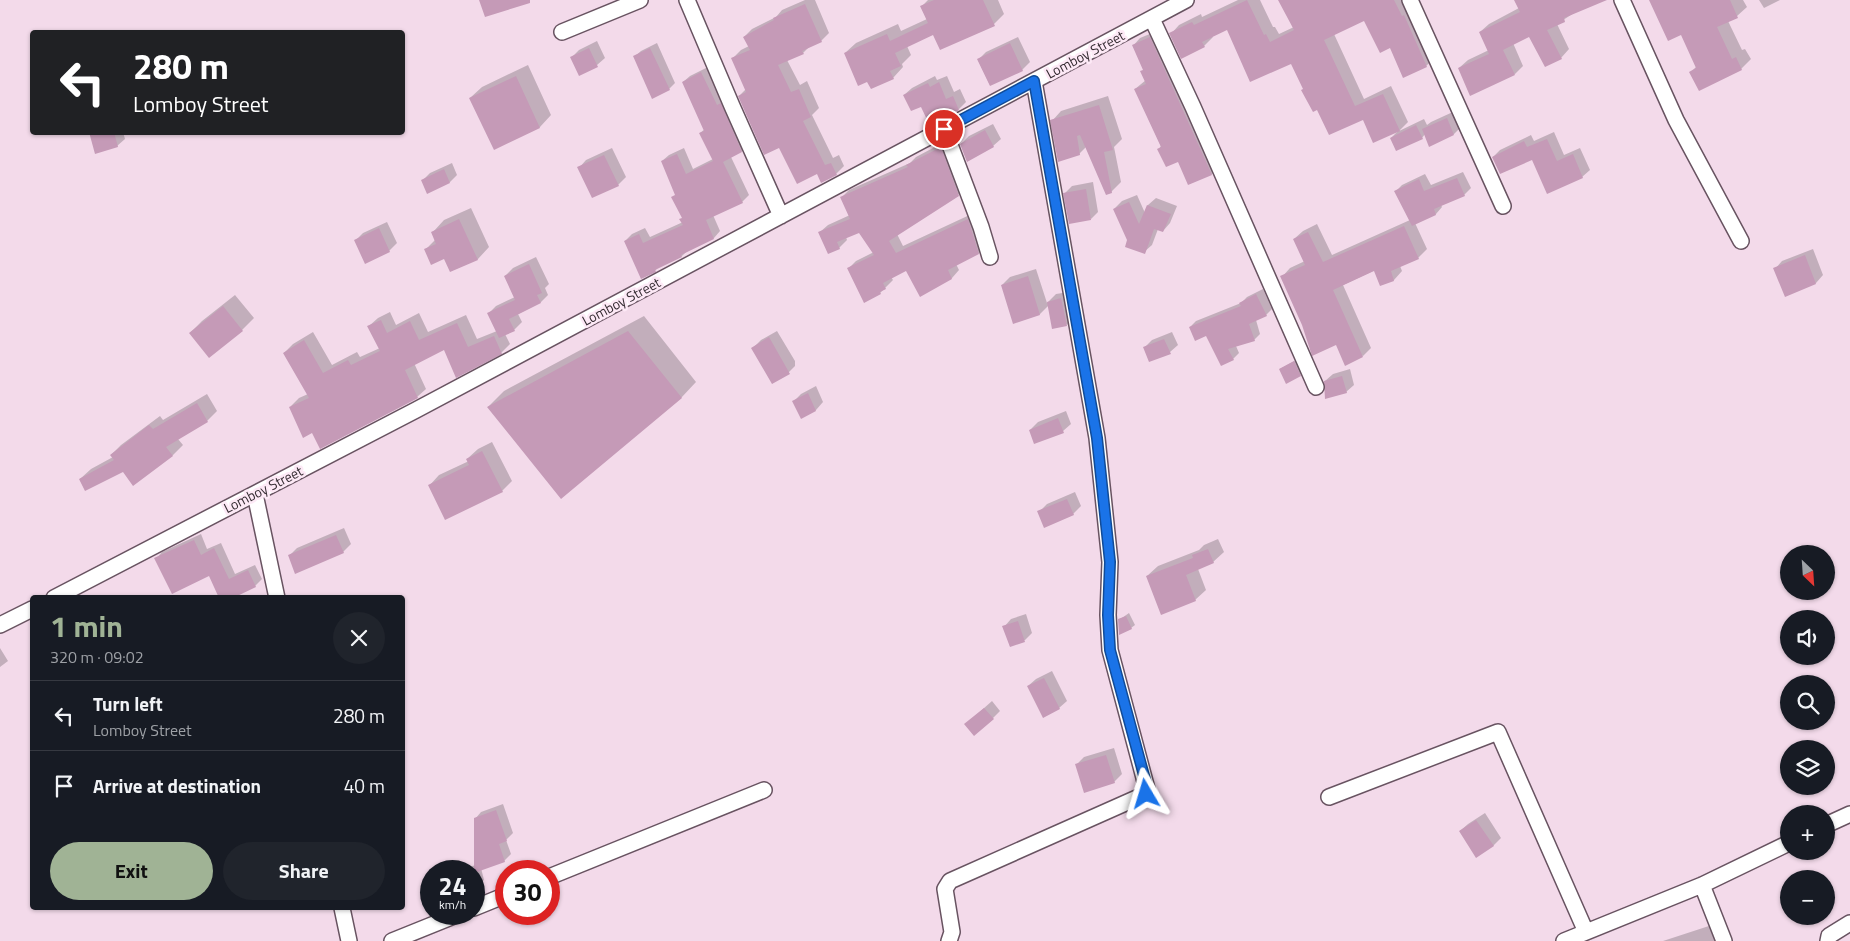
<!DOCTYPE html>
<meta charset="utf-8">
<style>
body{margin:0;font-family:"Titillium Web",sans-serif;background:#20242c;color:#f1f3f6;height:100vh;display:flex;flex-direction:column;font-size:19px;white-space:nowrap}
*{box-sizing:border-box;margin:0}
p{font-size:16px;color:#9ea1a6}
.icon{flex:none;width:28px;height:28px;fill:none;stroke:currentColor;stroke-width:2;stroke-linecap:round;stroke-linejoin:round}
.map{position:relative;flex:1;overflow:hidden}
.sheet{position:absolute;left:30px;top:595px;width:375px;height:315px;display:flex;flex-direction:column;background:#171b24;border-radius:5px;box-shadow:0 1px 4px #0004}
.sheet>*{flex:none}
.guide{position:absolute;left:30px;top:30px;width:375px;height:105px;border-radius:5px;box-shadow:0 1px 4px #0004;background:#202124;color:#fff;overflow:hidden}
.needle{width:32px;rotate:155deg}
.controls{position:absolute;left:1780px;top:545px;display:grid;gap:10px}
.controls a{display:grid;place-items:center;width:55px;height:55px;border-radius:50%;background:#171b24;box-shadow:0 1px 4px #0004;font-size:25px}
.speed{position:absolute;left:420px;top:860px;display:flex;gap:10px;font-size:25px;font-weight:700;text-align:center}
.speed>*{display:grid;place-content:center;width:65px;height:65px;border-radius:50%;background:#171b24;box-shadow:0 1px 4px #0004;line-height:1}
.speed small{font-size:12px;font-weight:400}
.speed .limit{border:8px solid #d22;background:#fff;color:#111}
.pin{position:absolute;display:grid;place-items:center;width:42px;height:42px;color:#fff;margin:-21px;border:2px solid #fff;border-radius:50%;box-shadow:0 1px 5px #0007}
.me{position:absolute;width:55px;margin:-28px;rotate:353deg;stroke-linejoin:round;filter:drop-shadow(0 0 4px #0008)}
.turn{display:flex;align-items:center;gap:18px;height:105px;padding:0 20px;font-size:22px}
.turn .icon{width:65px;height:65px;stroke-width:2.5}
.turn b{display:block;font-size:35px;line-height:42px}
.round{display:grid;place-items:center;flex:none;width:52px;height:52px;border-radius:26px;background:#20242c}
.summary{display:flex;align-items:center;justify-content:space-between;height:85px;padding:0 20px}
h1{font-size:30px;font-weight:700;line-height:38px;color:#a0b395}
.primary-button{display:flex;gap:10px;margin-top:auto;padding:10px 20px}
.primary-button a{flex:1;height:58px;border-radius:30px;background:#a0b395;color:#111;font-size:20px;font-weight:700;line-height:58px;text-align:center}
.primary-button a+a{background:#20242c;color:#f1f3f6}
ul{padding:0;list-style:none}
li{display:flex;align-items:center;gap:15px;height:70px;padding:0 20px;border-top:1px solid #363941}
li div{flex:1}
li b{display:block;font-size:19px}
li em{font-style:normal}
.map>svg:first-child{display:block}
.shadow{fill:#0003}
.building{fill:#c59ab7}
.lines{fill:none;stroke-linecap:round;stroke-linejoin:round}
.minor-casing{stroke:#685361;stroke-width:18}
.minor{stroke:#fff;stroke-width:15}
.route-casing{stroke:#114b97;stroke-width:12}
.route{stroke:#1a73e8;stroke-width:9}
.labels{text-anchor:middle;dominant-baseline:central;stroke-width:5;stroke-linejoin:round;paint-order:stroke}
.street-label{font-size:14px;fill:#342b31;stroke:#fde9f6}
</style>
<div class="map">
<svg width="1850" height="941" viewBox="0 0 1850 941">
<rect width="100%" height="100%" fill="#f3daea"/>
<path class="shadow" d="M 805,0 L 815,0 L 829,33 L 821,41 L 809,47 L 803,53 L 787,60 L 800,85 L 807,81 L 819,108 L 812,115 L 833,158 L 839,155 L 844,166 L 836,174 L 817,173 L 779,146 L 739,96 L 746,89 L 733,58 L 741,50 L 749,46 L 744,37 L 752,29 L 776,17 L 782,10 Z
M 928,0 L 998,0 L 1004,14 L 994,24 L 934,34 L 907,46 L 911,55 L 902,64 L 903,67 L 893,78 L 845,53 L 856,43 L 898,24 L 901,31 L 927,19 L 921,7 Z
M 1238,0 L 1260,0 L 1273,27 L 1275,27 L 1279,34 L 1294,27 L 1280,0 L 1406,0 L 1435,58 L 1426,66 L 1391,46 L 1365,19 L 1334,34 L 1364,99 L 1391,86 L 1408,122 L 1399,131 L 1424,119 L 1427,125 L 1431,122 L 1455,111 L 1461,127 L 1454,134 L 1425,134 L 1422,138 L 1391,138 L 1399,130 L 1364,118 L 1318,108 L 1305,88 L 1292,62 L 1227,28 L 1212,36 L 1213,37 L 1204,46 L 1171,34 L 1179,25 L 1201,14 L 1202,17 Z
M 1515,0 L 1594,0 L 1557,24 L 1569,49 L 1561,58 L 1530,35 L 1513,43 L 1523,66 L 1515,74 L 1459,68 L 1468,60 L 1489,50 L 1480,32 L 1489,24 L 1519,8 Z
M 1650,0 L 1743,0 L 1747,7 L 1737,16 L 1728,21 L 1742,50 L 1745,49 L 1751,59 L 1741,69 L 1691,72 L 1697,66 L 1681,33 Z
M 1759,0 L 1780,0 L 1764,8 Z
M 1157,31 L 1219,166 L 1212,174 L 1189,184 L 1179,160 L 1159,149 L 1161,146 L 1135,89 L 1146,80 L 1144,69 L 1133,46 L 1140,38 Z
M 1018,37 L 1030,62 L 1022,70 L 990,85 L 978,60 L 986,52 Z
M 597,41 L 605,58 L 597,65 L 572,57 L 579,50 Z
M 657,43 L 675,83 L 669,89 L 634,57 L 641,51 Z
M 528,65 L 551,115 L 540,127 L 494,148 L 470,98 L 482,87 Z
M 708,67 L 748,144 L 742,151 L 731,157 L 749,195 L 742,202 L 713,215 L 720,231 L 714,238 L 688,250 L 682,256 L 659,266 L 655,271 L 625,241 L 632,234 L 645,228 L 650,237 L 683,222 L 683,217 L 676,194 L 662,161 L 669,155 L 684,148 L 693,169 L 713,159 L 700,133 L 705,129 L 683,82 L 690,76 Z
M 935,76 L 937,80 L 947,76 L 954,92 L 960,89 L 966,102 L 959,109 L 921,105 L 904,95 L 912,88 Z
M 1108,96 L 1122,139 L 1114,147 L 1121,182 L 1111,192 L 1086,147 L 1079,154 L 1052,121 L 1061,111 Z
M 993,124 L 1001,139 L 993,146 L 961,144 L 969,136 Z
M 91,132 L 123,132 L 125,139 L 117,146 Z
M 1554,132 L 1564,155 L 1580,148 L 1590,170 L 1582,177 L 1532,158 L 1493,157 L 1500,150 L 1531,135 L 1534,141 Z
M 948,140 L 966,187 L 958,195 L 897,234 L 903,246 L 976,212 L 986,246 L 979,253 L 956,264 L 959,270 L 952,278 L 920,295 L 906,269 L 891,277 L 893,280 L 880,293 L 848,269 L 856,261 L 874,252 L 859,231 L 846,237 L 847,240 L 839,248 L 820,232 L 828,225 L 850,215 L 842,197 L 849,190 L 910,163 L 916,157 Z
M 612,148 L 626,177 L 618,185 L 579,168 L 586,160 Z
M 452,163 L 457,175 L 450,182 L 428,192 L 422,181 L 430,173 Z
M 1463,172 L 1471,188 L 1464,195 L 1441,205 L 1442,207 L 1436,214 L 1415,223 L 1427,249 L 1418,258 L 1400,266 L 1402,271 L 1394,280 L 1381,285 L 1375,270 L 1343,285 L 1371,348 L 1363,356 L 1336,344 L 1304,325 L 1282,277 L 1290,268 L 1305,261 L 1294,239 L 1303,231 L 1317,224 L 1332,255 L 1410,220 L 1396,191 L 1402,185 L 1425,174 L 1431,185 Z
M 1093,182 L 1098,212 L 1091,219 L 1065,193 L 1072,186 Z
M 1137,195 L 1145,213 L 1148,205 L 1156,198 L 1177,206 L 1170,223 L 1163,231 L 1158,229 L 1152,245 L 1144,252 L 1128,240 L 1114,209 L 1122,201 Z
M 471,208 L 489,247 L 478,259 L 451,271 L 445,258 L 426,249 L 436,239 L 433,232 L 444,220 Z
M 387,222 L 397,243 L 389,251 L 355,241 L 363,233 Z
M 1813,249 L 1823,275 L 1816,283 L 1786,295 L 1775,269 L 1782,261 Z
M 536,257 L 549,284 L 545,288 L 548,295 L 541,302 L 518,314 L 522,322 L 514,330 L 505,334 L 510,344 L 501,353 L 445,349 L 414,363 L 426,389 L 417,397 L 290,407 L 299,398 L 308,394 L 284,353 L 293,344 L 313,332 L 332,365 L 357,352 L 360,357 L 380,348 L 369,326 L 378,318 L 390,312 L 396,325 L 419,313 L 428,332 L 466,315 L 477,339 L 497,331 L 489,313 L 496,306 L 515,297 L 505,276 L 513,268 Z
M 1036,269 L 1047,303 L 1056,294 L 1069,292 L 1074,318 L 1067,325 L 1049,305 L 1040,314 L 1014,322 L 1002,285 L 1010,277 Z
M 1263,289 L 1272,309 L 1266,315 L 1256,320 L 1260,334 L 1254,340 L 1236,346 L 1239,353 L 1233,359 L 1206,334 L 1190,327 L 1196,321 L 1241,303 L 1247,297 Z
M 235,295 L 254,318 L 242,330 L 209,356 L 190,333 L 202,321 Z
M 644,316 L 696,382 L 681,398 L 488,407 L 504,391 Z
M 777,331 L 795,361 L 795,366 L 787,374 L 753,348 L 761,340 Z
M 1172,332 L 1178,345 L 1170,352 L 1144,348 L 1152,340 Z
M 1298,359 L 1304,371 L 1300,375 L 1280,369 Z
M 1350,369 L 1354,385 L 1346,392 L 1325,381 L 1333,374 Z
M 816,386 L 823,402 L 816,410 L 802,417 L 794,401 L 801,394 Z
M 207,394 L 217,411 L 207,421 L 178,439 L 183,445 L 173,455 L 134,484 L 123,470 L 80,479 L 91,469 L 113,457 L 111,455 L 121,445 L 160,416 L 163,420 Z
M 1066,411 L 1071,424 L 1063,431 L 1030,430 L 1038,422 Z
M 492,442 L 512,481 L 502,491 L 429,486 L 439,475 L 469,461 L 467,459 L 478,449 Z
M 1075,492 L 1081,506 L 1073,514 L 1039,512 L 1047,504 Z
M 344,528 L 351,544 L 343,552 L 289,556 L 297,548 Z
M 201,534 L 207,549 L 221,543 L 235,574 L 255,565 L 262,579 L 255,586 L 210,575 L 156,559 L 162,552 Z
M 1218,539 L 1224,552 L 1213,562 L 1198,569 L 1206,590 L 1195,600 L 1147,576 L 1158,566 L 1199,550 L 1204,545 Z
M 1129,613 L 1135,625 L 1131,628 L 1119,620 Z
M 1026,614 L 1032,633 L 1025,640 L 1010,646 L 1004,627 L 1011,619 Z
M 0,648 L 8,661 L 0,667 Z
M 1052,671 L 1067,701 L 1059,708 L 1028,686 L 1036,679 Z
M 992,701 L 1000,711 L 993,718 L 974,717 Z
M 1114,748 L 1122,774 L 1114,782 L 1076,765 L 1084,757 Z
M 503,804 L 513,833 L 506,840 L 511,854 L 504,861 L 475,819 L 481,812 Z
M 1485,813 L 1501,838 L 1493,846 L 1460,831 L 1468,824 Z
M 480,864 L 484,880 L 474,888 L 474,871 L 459,871 L 461,869 Z
M 1712,925 L 1717,941 L 1663,941 Z"/>
<path class="building" d="M 479,0 L 530,0 L 530,3 L 485,17 Z
M 934,0 L 983,0 L 995,26 L 940,50 L 933,35 L 895,53 L 901,66 L 890,71 L 894,79 L 871,89 L 867,82 L 858,86 L 844,53 L 887,34 L 890,41 L 928,23 L 920,6 Z
M 1247,0 L 1264,35 L 1266,34 L 1270,42 L 1294,30 L 1278,0 L 1394,0 L 1402,16 L 1404,15 L 1427,67 L 1403,78 L 1390,48 L 1380,53 L 1364,21 L 1324,40 L 1355,106 L 1383,94 L 1400,131 L 1373,143 L 1363,120 L 1329,135 L 1317,110 L 1313,112 L 1301,90 L 1303,89 L 1291,64 L 1250,82 L 1227,30 L 1202,42 L 1205,47 L 1181,59 L 1169,33 L 1192,22 L 1194,25 Z
M 1514,0 L 1607,0 L 1564,18 L 1565,22 L 1547,30 L 1562,59 L 1545,67 L 1529,37 L 1503,50 L 1515,75 L 1470,96 L 1458,68 L 1489,54 L 1479,32 L 1520,12 Z
M 1649,0 L 1730,0 L 1738,18 L 1717,27 L 1732,59 L 1736,57 L 1742,70 L 1699,91 L 1689,72 L 1696,68 L 1681,35 L 1668,41 Z
M 805,4 L 822,42 L 802,51 L 804,54 L 778,65 L 791,92 L 799,89 L 811,117 L 803,121 L 825,165 L 831,163 L 837,175 L 821,183 L 817,174 L 797,184 L 779,148 L 764,155 L 738,96 L 746,92 L 731,58 L 750,50 L 743,37 L 774,20 L 773,18 Z
M 1150,37 L 1212,175 L 1188,185 L 1178,162 L 1166,167 L 1157,149 L 1161,147 L 1134,89 L 1146,84 L 1140,71 L 1143,70 L 1132,45 Z
M 1010,43 L 1023,71 L 990,86 L 977,59 Z
M 589,48 L 598,67 L 579,76 L 570,57 Z
M 650,48 L 670,90 L 652,99 L 633,56 Z
M 701,72 L 717,105 L 721,103 L 742,152 L 723,162 L 743,203 L 706,220 L 714,239 L 681,255 L 682,257 L 655,270 L 656,272 L 641,279 L 624,241 L 639,234 L 643,243 L 683,225 L 679,219 L 682,218 L 671,197 L 675,195 L 661,161 L 677,154 L 686,174 L 713,161 L 699,133 L 704,131 L 682,82 Z
M 516,76 L 540,128 L 494,150 L 469,98 Z
M 939,82 L 946,99 L 953,96 L 959,110 L 930,126 L 921,107 L 911,111 L 903,95 L 928,83 L 930,87 Z
M 1099,105 L 1113,150 L 1104,152 L 1112,193 L 1106,195 L 1080,135 L 1077,136 L 1080,155 L 1058,162 L 1050,120 Z
M 1447,118 L 1454,135 L 1429,147 L 1422,129 Z
M 1416,125 L 1423,139 L 1396,151 L 1390,138 Z
M 985,130 L 994,147 L 967,162 L 960,144 Z
M 89,132 L 114,132 L 118,147 L 95,154 Z
M 1547,139 L 1557,161 L 1573,154 L 1583,178 L 1547,194 L 1532,160 L 1500,174 L 1492,157 L 1524,141 L 1527,147 Z
M 941,147 L 959,196 L 889,241 L 896,253 L 968,219 L 979,254 L 948,270 L 952,279 L 920,297 L 906,271 L 883,283 L 886,289 L 880,292 L 881,294 L 864,303 L 847,268 L 874,255 L 859,233 L 837,242 L 840,249 L 828,254 L 818,232 L 850,219 L 840,197 L 908,167 L 906,165 Z
M 604,155 L 619,186 L 592,198 L 577,167 Z
M 444,169 L 450,183 L 427,194 L 421,180 Z
M 1457,178 L 1465,196 L 1434,209 L 1436,215 L 1412,226 L 1394,191 L 1419,179 L 1424,191 Z
M 1086,189 L 1091,220 L 1069,224 L 1063,193 Z
M 1129,202 L 1139,224 L 1147,205 L 1171,214 L 1163,232 L 1154,229 L 1145,254 L 1125,247 L 1127,240 L 1113,209 Z
M 459,219 L 478,260 L 450,272 L 444,259 L 431,265 L 424,249 L 436,244 L 431,232 Z
M 1404,226 L 1419,259 L 1391,271 L 1394,281 L 1380,286 L 1374,271 L 1333,290 L 1363,357 L 1345,366 L 1336,345 L 1312,356 L 1302,325 L 1280,276 L 1305,265 L 1293,239 L 1308,232 L 1323,262 Z
M 379,228 L 390,252 L 365,264 L 354,240 Z
M 1805,255 L 1816,284 L 1785,297 L 1773,268 Z
M 529,264 L 542,293 L 537,295 L 541,303 L 509,319 L 515,331 L 499,338 L 487,313 L 515,300 L 504,276 Z
M 1028,276 L 1040,315 L 1013,324 L 1001,285 Z
M 1256,294 L 1267,316 L 1249,324 L 1255,341 L 1228,349 L 1234,360 L 1221,366 L 1206,336 L 1195,341 L 1189,327 L 1241,306 L 1239,303 Z
M 1061,298 L 1067,326 L 1052,329 L 1047,302 Z
M 223,306 L 243,331 L 209,358 L 189,333 Z
M 381,320 L 387,333 L 410,321 L 419,340 L 457,323 L 468,347 L 494,336 L 502,354 L 456,378 L 444,350 L 405,370 L 418,398 L 320,449 L 312,433 L 303,438 L 289,407 L 309,398 L 283,353 L 304,340 L 323,373 L 348,360 L 351,365 L 380,351 L 367,326 Z
M 628,331 L 682,398 L 561,499 L 487,407 Z
M 769,337 L 790,374 L 772,384 L 751,348 Z
M 1164,339 L 1171,354 L 1149,362 L 1143,347 Z
M 1294,361 L 1301,376 L 1286,384 L 1279,369 Z
M 1342,376 L 1347,393 L 1325,399 L 1324,381 Z
M 808,393 L 816,411 L 801,419 L 792,401 Z
M 197,403 L 208,422 L 166,447 L 173,456 L 133,486 L 123,472 L 85,491 L 79,479 L 114,460 L 110,455 L 149,425 L 153,429 Z
M 1058,418 L 1064,433 L 1034,444 L 1029,430 Z
M 482,451 L 503,492 L 445,520 L 428,485 L 469,465 L 466,459 Z
M 1067,499 L 1074,515 L 1044,528 L 1037,511 Z
M 336,535 L 344,553 L 295,574 L 288,555 Z
M 194,540 L 201,555 L 214,548 L 229,579 L 248,570 L 256,587 L 233,598 L 219,598 L 209,576 L 172,594 L 154,558 Z
M 1208,549 L 1214,563 L 1186,575 L 1196,601 L 1161,615 L 1146,576 L 1193,558 L 1192,555 Z
M 1126,616 L 1132,629 L 1119,635 L 1118,619 Z
M 1018,621 L 1025,642 L 1010,647 L 1002,626 Z
M 1044,678 L 1060,709 L 1043,718 L 1027,686 Z
M 984,708 L 994,719 L 974,736 L 964,724 Z
M 1106,755 L 1115,783 L 1084,793 L 1075,764 Z
M 496,810 L 507,841 L 499,844 L 505,862 L 474,873 L 474,818 Z
M 1476,820 L 1494,846 L 1476,858 L 1459,831 Z"/>
<g class="lines">
<defs>
<path id="minor" d="M 687,0 L 732,106 L 781,216
M 1410,0 L 1503,206
M 1622,0 L 1676,120 L 1741,241
M 1152,19 L 1193,107 L 1316,387
M 562,32 L 640,0
M 944,129 L 981,227 L 990,257
M 255,494 L 277,598
M 54,598 L 416,410 L 1186,0
M 0,625 L 32,609
M 1329,797 L 1498,732 L 1586,932
M 1826,825 L 1850,814
M 549,877 L 764,790
M 1702,885 L 1724,941
M 342,908 L 349,941
M 474,908 L 506,895
M 392,941 L 459,914
M 949,941 L 952,932 L 945,889 L 950,881 L 1139,797 L 1145,794 L 1147,789 L 1110,650 L 1108,615 L 1110,562 L 1097,438 L 1034,81
M 1564,941 L 1702,885 L 1789,843
M 1828,941 L 1829,936 L 1850,923"/>
</defs>
<use href="#minor" class="minor-casing"/>
<use href="#minor" class="minor"/>
</g>
<g class="lines">
<defs>
<path id="route" d="M 944,129 L 1034,81 L 1097,438 L 1110,562 L 1108,615 L 1110,650 L 1146,783 L 1146,794"/>
</defs>
<use href="#route" class="route-casing"/>
<use href="#route" class="route"/>
</g>
<g class="labels">
<g class="street-label">
<text transform="translate(1085 54) rotate(-28)">Lomboy Street</text>
<text transform="translate(621 301) rotate(-28)">Lomboy Street</text>
<text transform="translate(263 489) rotate(-27)">Lomboy Street</text>
</g>
</g>
</svg>
<div class="controls">
<a><svg class="needle" viewBox="-14 -14 28 28"><path d="M0-13l5 13h-10z" fill="#e53935"/><path d="M0 13l5-13h-10z" fill="#9ea1a6"/></svg></a>
<a><svg class="icon" aria-label="sound" viewBox="0 0 24 24"><path d="M4 9h4l5-4v14l-5-4H4zM17 9q2 3 0 6"/></svg></a>
<a><svg class="icon" aria-label="search" viewBox="0 0 24 24"><circle cx="10" cy="10" r="6"/><path d="M15 15l6 6"/></svg></a>
<a><svg class="icon" aria-label="layers" viewBox="0 0 24 24"><path d="M12 4l9 5-9 5-9-5zM3 14l9 5 9-5"/></svg></a>
<a>+</a>
<a>−</a>
</div>
<div class="speed"><div>24<small>km/h</small></div><div class="limit">30</div></div>
<div class="pin" style="left:944px;top:129px;background:#d93025"><svg class="icon" aria-label="arrive" viewBox="0 0 24 24"><path d="M6 21V4h12l-3 4 3 4H6"/></svg></div>
<svg class="me" style="left:1146px;top:794px" viewBox="-20 -20 40 40"><path d="M0-17L14 15 0 8-14 15z" fill="#1a73e8" stroke="#fff" stroke-width="4"/></svg>
<div class="guide">
<div class="turn"><svg class="icon" aria-label="left" viewBox="0 0 24 24"><path d="M17 20v-9H6M10 6l-5 5 5 5"/></svg><div><b>280 m</b>Lomboy Street</div></div>
</div>
<section class="sheet">
<div class="summary"><div><h1>1 min</h1><p>320 m · 09:02</p></div><a class="round"><svg class="icon" aria-label="close" viewBox="0 0 24 24"><path d="M6 6l12 12M18 6L6 18"/></svg></a></div>
<ul>
<li><svg class="icon" aria-label="left" viewBox="0 0 24 24"><path d="M17 20v-9H6M10 6l-5 5 5 5"/></svg><div><b>Turn left</b><p>Lomboy Street</p></div><em>280 m</em></li>
<li><svg class="icon" aria-label="arrive" viewBox="0 0 24 24"><path d="M6 21V4h12l-3 4 3 4H6"/></svg><div><b>Arrive at destination</b></div><em>40 m</em></li>
</ul>
<div class="primary-button"><a>Exit</a><a>Share</a></div>
</section>
</div>
